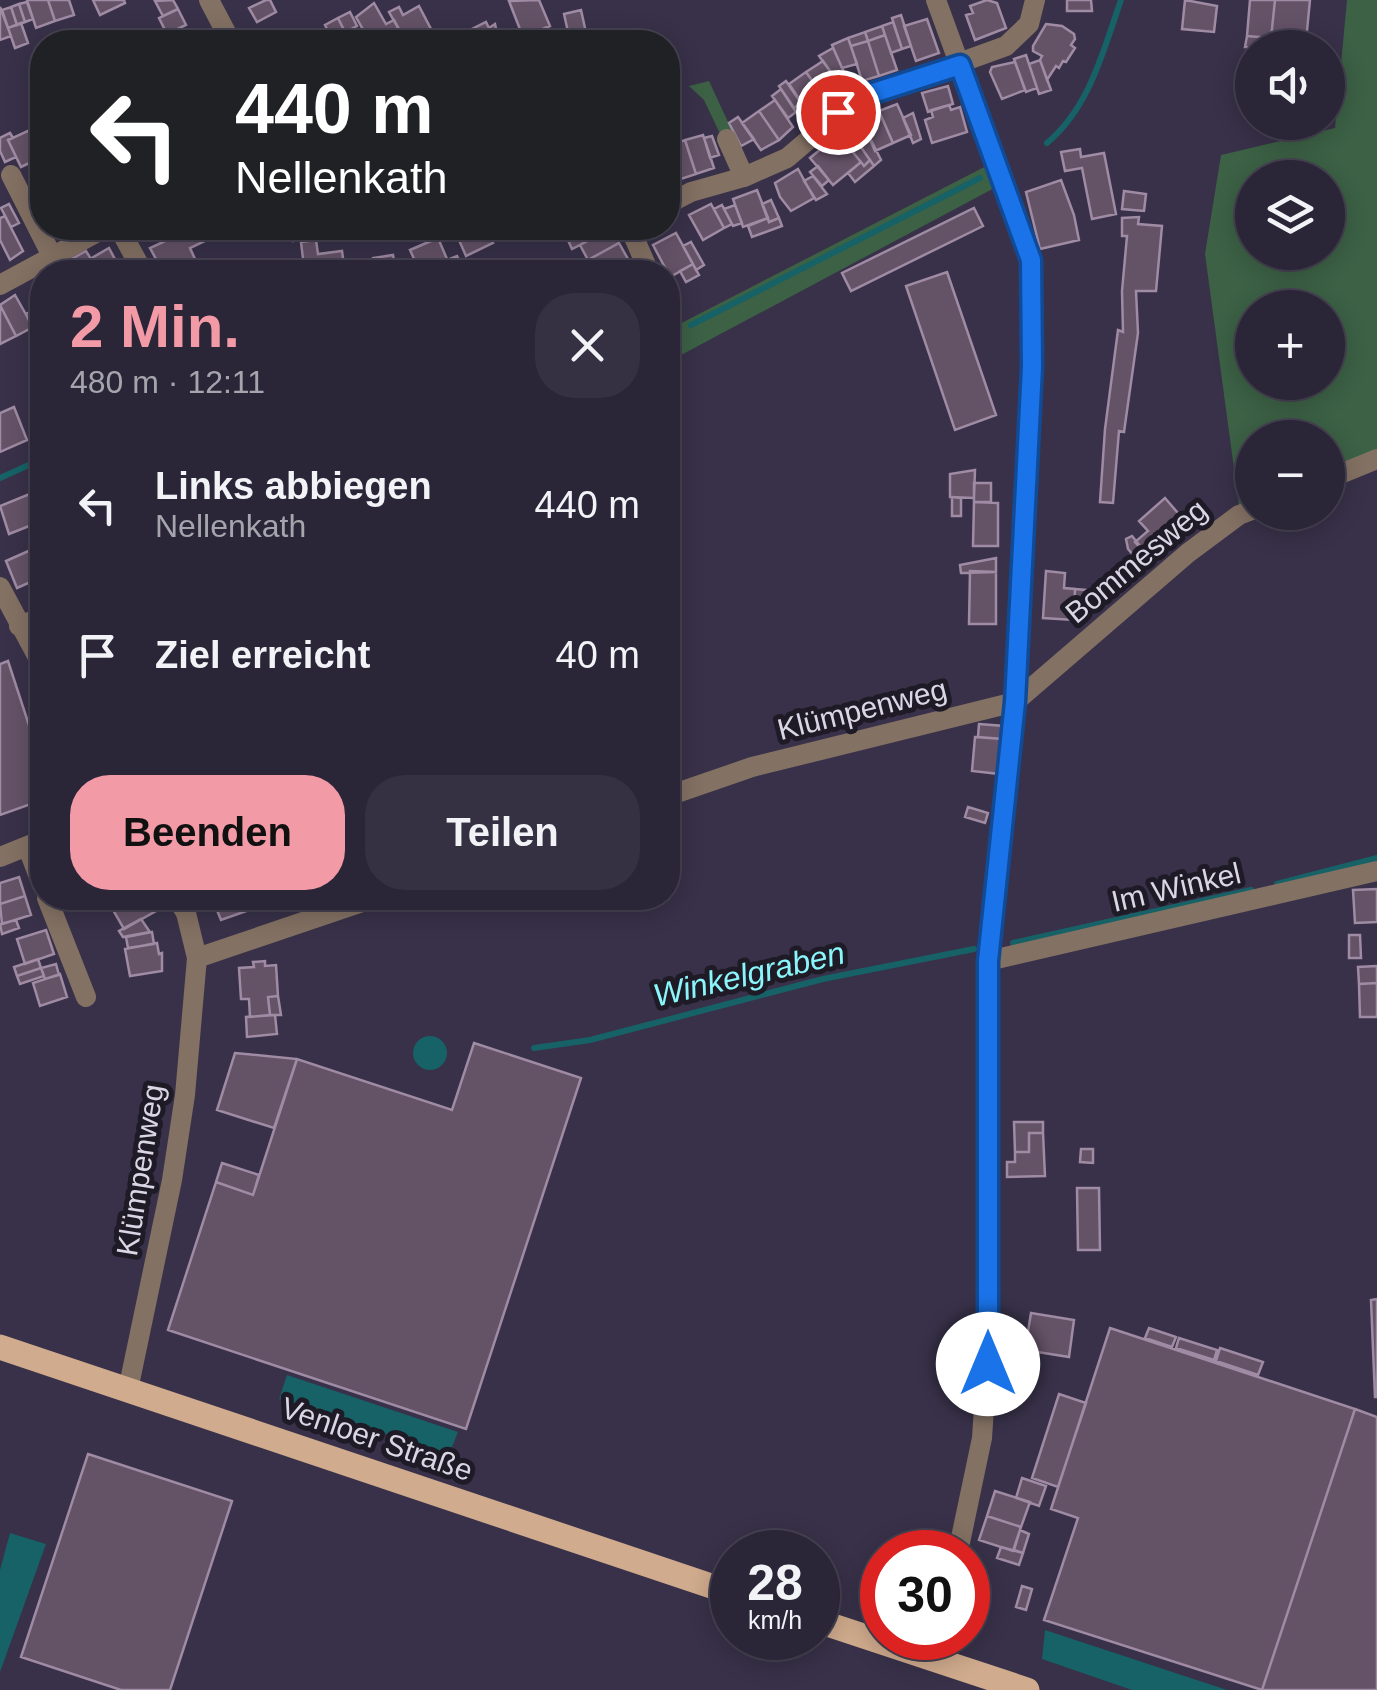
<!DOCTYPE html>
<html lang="de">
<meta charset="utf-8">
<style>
body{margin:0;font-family:Arial,sans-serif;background:#363142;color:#f1f3f6;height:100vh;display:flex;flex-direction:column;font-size:38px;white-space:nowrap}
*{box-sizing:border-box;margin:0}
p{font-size:32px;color:#a5a5ad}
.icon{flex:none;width:55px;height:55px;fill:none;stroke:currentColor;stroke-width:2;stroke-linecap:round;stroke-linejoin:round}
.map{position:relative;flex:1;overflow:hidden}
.panel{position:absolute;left:30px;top:260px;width:650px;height:650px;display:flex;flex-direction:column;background:#2a2537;border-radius:40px;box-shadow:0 5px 25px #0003,0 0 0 2px #464252}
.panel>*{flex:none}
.hud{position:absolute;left:30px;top:30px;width:650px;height:210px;border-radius:40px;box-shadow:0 5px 25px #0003,0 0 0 2px #464252;background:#202124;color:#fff;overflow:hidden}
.fabs{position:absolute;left:1235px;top:30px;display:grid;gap:20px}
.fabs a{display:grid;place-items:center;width:110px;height:110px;border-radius:50%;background:#2a2537;box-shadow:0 5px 25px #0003,0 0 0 2px #464252;font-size:50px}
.speed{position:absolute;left:710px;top:1530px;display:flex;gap:20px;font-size:50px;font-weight:700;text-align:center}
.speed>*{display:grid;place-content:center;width:130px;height:130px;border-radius:50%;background:#2a2537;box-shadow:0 5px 25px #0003,0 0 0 2px #464252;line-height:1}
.speed small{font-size:25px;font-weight:400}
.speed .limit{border:15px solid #d22;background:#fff;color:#111}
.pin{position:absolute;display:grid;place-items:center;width:85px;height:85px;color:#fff;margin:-42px;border:5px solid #fff;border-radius:50%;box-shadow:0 2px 10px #0007}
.me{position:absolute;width:110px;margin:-55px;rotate:0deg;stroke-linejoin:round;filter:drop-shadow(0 0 8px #0008)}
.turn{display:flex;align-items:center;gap:35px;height:210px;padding:0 40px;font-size:45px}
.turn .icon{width:130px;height:130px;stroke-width:2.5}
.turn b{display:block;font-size:70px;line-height:85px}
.round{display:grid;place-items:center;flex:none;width:105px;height:105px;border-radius:40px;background:#363142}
.headline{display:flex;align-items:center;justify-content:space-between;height:170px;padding:0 40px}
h1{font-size:60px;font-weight:700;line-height:75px;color:#f39aa7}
.action{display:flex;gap:20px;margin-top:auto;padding:20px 40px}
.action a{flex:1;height:115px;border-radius:40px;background:#f39aa7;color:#111;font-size:40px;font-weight:700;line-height:115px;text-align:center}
.action a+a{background:#363142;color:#f1f3f6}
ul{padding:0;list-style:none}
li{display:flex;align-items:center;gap:30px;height:150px;padding:0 40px}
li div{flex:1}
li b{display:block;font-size:38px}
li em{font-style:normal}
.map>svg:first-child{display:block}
.green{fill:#3c6145;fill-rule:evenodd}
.water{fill:#166266}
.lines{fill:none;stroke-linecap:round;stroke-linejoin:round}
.stream{stroke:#166266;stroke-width:6}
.building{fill:#645267;stroke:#9f8ba3;stroke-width:2.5}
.minor{stroke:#837163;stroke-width:20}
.primary{stroke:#d0ab8d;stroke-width:25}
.route-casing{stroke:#114b97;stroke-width:25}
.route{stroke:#1a73e8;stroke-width:18}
.labels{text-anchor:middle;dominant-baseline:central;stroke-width:10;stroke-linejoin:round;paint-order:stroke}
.street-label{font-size:30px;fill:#dad6e5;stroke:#1e1b26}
.water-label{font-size:32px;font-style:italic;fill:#8af6fc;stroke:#1e1b26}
</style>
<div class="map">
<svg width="1377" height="1690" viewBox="0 0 1377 1690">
<rect width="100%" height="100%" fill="#383149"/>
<path class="green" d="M 1347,0 L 1377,0 L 1377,454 L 1328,475 L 1328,438 L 1252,438 L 1252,507 L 1240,513 L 1205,254 L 1221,155 L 1335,128 ZM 1252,178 L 1328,178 L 1328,252 L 1252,252 ZM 1252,308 L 1328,308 L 1328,382 L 1252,382 Z
M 709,81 L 734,135 L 723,140 L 704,100 L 689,86 Z
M 992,163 L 1000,185 L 668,362 L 668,330 Z"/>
<path class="water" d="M413 1053a17 17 0 1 1 34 0a17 17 0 1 1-34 0Z
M 287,1375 L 458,1432 L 449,1455 L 279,1399 Z
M 10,1533 L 46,1544 L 0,1672 L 0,1570 Z
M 1045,1630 L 1227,1690 L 1132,1690 L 1042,1659 Z"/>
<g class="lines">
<path class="stream" d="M 1047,143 C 1090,107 1103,51 1121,0
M 541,272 L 542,272
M 691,325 L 980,178
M 0,478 L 42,459
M 1277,884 L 1377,858
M 1013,943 L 1251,890
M 534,1048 L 590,1040 L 823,979 L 974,949"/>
</g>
<path class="building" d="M 27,0 L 48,0 L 55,21 L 36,28 Z
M 48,0 L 69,0 L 74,15 L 55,21 Z
M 93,0 L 124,0 L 125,3 L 100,15 Z
M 173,0 L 178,9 L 163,16 L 155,1 Z
M 266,0 L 270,0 L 276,12 L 257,22 L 249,8 Z
M 539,0 L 550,26 L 523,37 L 509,1 Z
M 987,0 L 997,3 L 1006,28 L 975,40 L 966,15 L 973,13 L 970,6 Z
M 1067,0 L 1091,0 L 1092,11 L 1067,11 Z
M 1185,0 L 1217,6 L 1214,32 L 1182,29 Z
M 1250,0 L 1275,0 L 1271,38 L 1247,36 Z
M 1275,0 L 1310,0 L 1306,41 L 1271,38 Z
M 27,2 L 33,19 L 25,22 L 19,4 Z
M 374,3 L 386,24 L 394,20 L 406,42 L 373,42 L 365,33 L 356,17 Z
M 19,4 L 25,22 L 17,25 L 11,7 Z
M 419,6 L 432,31 L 406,42 L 389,12 L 399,7 L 403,15 Z
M 0,7 L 11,36 L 0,40 Z
M 11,7 L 17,25 L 8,28 L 2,10 Z
M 178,9 L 186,25 L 167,34 L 159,18 Z
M 581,10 L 585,28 L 568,32 L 564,14 Z
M 350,12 L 357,26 L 345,32 L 338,18 Z
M 901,15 L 911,46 L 902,49 L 892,18 Z
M 338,18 L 345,32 L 332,39 L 325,25 Z
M 927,19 L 939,53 L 916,61 L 904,26 Z
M 486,22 L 489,28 L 495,24 L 499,42 L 469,42 L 464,33 Z
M 893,22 L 902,49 L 891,53 L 882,26 Z
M 21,23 L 28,43 L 15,48 L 8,28 Z
M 1046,24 L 1062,26 L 1074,34 L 1075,39 L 1071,45 L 1075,48 L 1066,62 L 1063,61 L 1059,68 L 1056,66 L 1047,80 L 1040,60 L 1042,56 L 1033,51 L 1033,46 Z
M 882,26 L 885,35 L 868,41 L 865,32 Z
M 865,32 L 868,41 L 851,46 L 848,38 Z
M 305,33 L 311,42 L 326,35 L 330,42 L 295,42 L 293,39 Z
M 885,35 L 897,70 L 879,76 L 868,41 Z
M 1247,36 L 1306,41 L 1305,48 L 1245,47 Z
M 848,38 L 857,64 L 842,68 L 832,45 Z
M 868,41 L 879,76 L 862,81 L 851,46 Z
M 833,48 L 844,72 L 835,78 L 819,56 Z
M 1026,55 L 1037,88 L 1026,92 L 1014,59 Z
M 1040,60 L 1051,90 L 1039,94 L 1029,64 Z
M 823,61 L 842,88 L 828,103 L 806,72 Z
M 1015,62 L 1025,90 L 1002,99 L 990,72 L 992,67 Z
M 806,72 L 828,103 L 808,112 L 789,84 Z
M 786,81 L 801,103 L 794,108 L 779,86 Z
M 948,86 L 953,104 L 928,112 L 922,93 Z
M 781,89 L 796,112 L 788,118 L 772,96 Z
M 775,100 L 793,127 L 779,140 L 759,111 Z
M 897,104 L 911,135 L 893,143 L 879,111 Z
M 949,105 L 951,110 L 960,107 L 967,132 L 932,143 L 925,120 L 933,117 L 931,110 Z
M 759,111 L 779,140 L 761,150 L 742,123 Z
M 879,111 L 893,143 L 875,151 L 861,119 Z
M 913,113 L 921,139 L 913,143 L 903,118 Z
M 738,117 L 754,139 L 741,146 L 729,123 Z
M 32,129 L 42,142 L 42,157 L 21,167 L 8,140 Z
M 867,132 L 881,160 L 874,166 L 856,140 Z
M 10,133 L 13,138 L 8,140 L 16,157 L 5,162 L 0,151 L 0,138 Z
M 703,135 L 714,168 L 696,174 L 685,140 Z
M 838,135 L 861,162 L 833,185 L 810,158 Z
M 712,136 L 719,155 L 710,158 L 704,138 Z
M 685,140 L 696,174 L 678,180 L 668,146 Z
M 856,140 L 870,160 L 864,166 L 848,146 Z
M 1080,149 L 1081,157 L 1104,153 L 1116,214 L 1092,219 L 1082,168 L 1065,171 L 1061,152 Z
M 870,160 L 874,166 L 855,182 L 848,173 L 861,162 L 864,166 Z
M 818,166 L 829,180 L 822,186 L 810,172 Z
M 798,169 L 814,198 L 791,211 L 780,197 L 775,183 Z
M 813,176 L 827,194 L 816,200 L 804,181 Z
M 1061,180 L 1074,215 L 1079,240 L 1040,249 L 1026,192 Z
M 757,190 L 768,218 L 743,227 L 733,199 Z
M 1124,191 L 1146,194 L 1144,211 L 1122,209 Z
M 771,200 L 779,218 L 769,222 L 762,204 Z
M 9,204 L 19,223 L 11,227 L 1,208 Z
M 711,204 L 724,228 L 703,240 L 689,215 Z
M 722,205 L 732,224 L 724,228 L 714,209 Z
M 735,205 L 742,223 L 733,226 L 724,209 Z
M 974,208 L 983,226 L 851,291 L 842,273 Z
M 5,216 L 23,251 L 10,260 L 0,240 L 0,218 Z
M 1139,217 L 1138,224 L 1162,226 L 1156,291 L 1136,291 L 1138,333 L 1124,432 L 1119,431 L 1113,503 L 1100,502 L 1105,429 L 1118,330 L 1123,332 L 1122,291 L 1127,236 L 1122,236 L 1122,218 Z
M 768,218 L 769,222 L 779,218 L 782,226 L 752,237 L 748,226 Z
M 193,228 L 204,228 L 202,230 L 207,240 L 190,248 L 195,259 L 163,272 L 150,248 Z
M 292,228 L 307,228 L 309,230 L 293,241 L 286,232 Z
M 462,228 L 486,228 L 493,243 L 466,256 L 455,231 Z
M 586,228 L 592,228 L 597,236 L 572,249 L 567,238 Z
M 611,228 L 619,243 L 588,260 L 580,245 Z
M 676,233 L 693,264 L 670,277 L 653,245 Z
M 438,238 L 450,266 L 434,272 L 420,272 L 410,250 Z
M 316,240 L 318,254 L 342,251 L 345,272 L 320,272 L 319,265 L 304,267 L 301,242 Z
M 691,242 L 704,265 L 696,270 L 683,246 Z
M 619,243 L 628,259 L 603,272 L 595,272 L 588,260 Z
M 109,248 L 118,265 L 104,272 L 81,272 L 78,266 Z
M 86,251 L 91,259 L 70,271 L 66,262 Z
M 393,255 L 396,272 L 362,272 L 361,265 L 373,263 L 373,258 Z
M 457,256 L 465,272 L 452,272 L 447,260 Z
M 693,264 L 699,275 L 686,282 L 680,271 Z
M 947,272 L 996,415 L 955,430 L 906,286 Z
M 15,295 L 33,327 L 16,336 L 0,305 Z
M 0,305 L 16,336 L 0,344 Z
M 34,310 L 42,326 L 42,332 L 36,335 L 26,314 Z
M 14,407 L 27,440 L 0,452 L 0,413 Z
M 975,470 L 974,498 L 950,497 L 950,474 Z
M 974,483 L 991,483 L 991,502 L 974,502 Z
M 37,491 L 42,521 L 9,534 L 0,506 Z
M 952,497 L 961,498 L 961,516 L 952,516 Z
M 1165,498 L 1183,519 L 1159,541 L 1162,544 L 1148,556 L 1135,542 L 1148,531 L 1139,521 Z
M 974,502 L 998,503 L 998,546 L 973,546 Z
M 1132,536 L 1148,556 L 1140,563 L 1128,549 L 1126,539 Z
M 42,545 L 42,577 L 17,588 L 6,561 Z
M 996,558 L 996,572 L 961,573 L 960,565 Z
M 970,571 L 996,572 L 996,624 L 969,624 Z
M 1046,571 L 1065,573 L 1064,588 L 1075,589 L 1074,620 L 1043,618 Z
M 1075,589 L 1086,590 L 1084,617 L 1074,616 Z
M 8,661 L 42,765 L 42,800 L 0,815 L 0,664 Z
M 979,724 L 1004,726 L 1003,739 L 978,737 Z
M 975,737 L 1003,739 L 1000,774 L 972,771 Z
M 968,807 L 988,813 L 985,823 L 965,817 Z
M 19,877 L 25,896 L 0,904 L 0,883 Z
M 1377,889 L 1377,922 L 1355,923 L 1353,890 Z
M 25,896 L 31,915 L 2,924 L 0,904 Z
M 104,898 L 134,898 L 113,910 Z
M 134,898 L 149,898 L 156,911 L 124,929 L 113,910 Z
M 212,898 L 251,898 L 255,908 L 221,920 Z
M 141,919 L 150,932 L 123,937 L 119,931 Z
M 16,920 L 19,928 L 2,934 L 0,924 Z
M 46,930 L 54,954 L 25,964 L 17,939 Z
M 152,932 L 154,944 L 128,948 L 126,937 Z
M 1349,935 L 1360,935 L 1361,958 L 1349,958 Z
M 157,943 L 159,954 L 162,953 L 162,971 L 130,976 L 125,949 Z
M 38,959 L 41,968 L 17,976 L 14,967 Z
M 265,961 L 265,966 L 276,965 L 278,996 L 268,997 L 270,1015 L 250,1017 L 249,999 L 241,999 L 239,968 L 254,967 L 253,962 Z
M 56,964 L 59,975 L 45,979 L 41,968 Z
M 1377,966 L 1377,983 L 1359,984 L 1358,967 Z
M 41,968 L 44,976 L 20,984 L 17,976 Z
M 60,974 L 67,997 L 40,1006 L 33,983 Z
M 1377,983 L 1377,1017 L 1360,1017 L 1359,984 Z
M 278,996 L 281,1015 L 270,1015 L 268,997 Z
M 275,1015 L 277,1034 L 247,1037 L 246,1017 Z
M 474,1043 L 581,1078 L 466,1429 L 168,1330 L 216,1182 L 253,1195 L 297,1059 L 452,1110 Z
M 235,1053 L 297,1059 L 274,1128 L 217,1110 Z
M 1014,1122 L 1043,1122 L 1043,1133 L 1029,1133 L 1029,1152 L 1015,1152 Z
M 1029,1133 L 1043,1133 L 1045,1176 L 1007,1177 L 1007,1162 L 1015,1162 L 1015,1152 L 1029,1152 Z
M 1081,1149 L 1093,1149 L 1093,1163 L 1080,1162 Z
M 222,1163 L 259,1175 L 253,1195 L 216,1182 Z
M 1077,1188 L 1099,1188 L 1100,1250 L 1078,1250 Z
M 1377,1299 L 1377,1397 L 1375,1397 L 1371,1300 Z
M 1031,1313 L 1074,1320 L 1069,1357 L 1025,1350 Z
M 1110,1328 L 1355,1409 L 1262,1690 L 1044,1620 L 1078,1518 L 1051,1509 Z
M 1149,1328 L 1176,1337 L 1172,1347 L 1145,1338 Z
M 1179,1338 L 1217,1350 L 1214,1360 L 1176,1348 Z
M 1220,1348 L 1263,1362 L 1258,1375 L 1216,1361 Z
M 1059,1394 L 1086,1403 L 1058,1487 L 1032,1478 Z
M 1355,1409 L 1377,1417 L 1377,1690 L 1262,1690 Z
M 88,1454 L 232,1501 L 170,1690 L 121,1690 L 21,1657 Z
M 1022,1478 L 1046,1486 L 1039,1506 L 1016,1498 Z
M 995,1491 L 1030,1502 L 1021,1527 L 987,1516 Z
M 987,1516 L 1021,1527 L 1013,1551 L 979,1540 Z
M 1020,1530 L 1029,1534 L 1023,1553 L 1014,1550 Z
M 1001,1547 L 1023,1553 L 1019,1565 L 997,1558 Z
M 1022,1586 L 1032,1589 L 1026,1610 L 1016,1607 Z"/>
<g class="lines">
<path class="minor" d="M 209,0 L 231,42
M 936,0 L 1031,260 L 1032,367 L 1015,702 L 988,961 L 987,1363 L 982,1438 L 958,1552
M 447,42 L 453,38
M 727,139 L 744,177
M 11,175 L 52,256
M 668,204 L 691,192 L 744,177 L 787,158 L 854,101 L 1006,46 L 1029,24 L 1035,0
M 119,228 L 143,272
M 630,228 L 649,272
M 0,285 L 105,228
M 1328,479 L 1377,459
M 0,587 L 42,665
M 19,626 L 42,617
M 668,796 L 752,767 L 1015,702 L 1188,553 L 1239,515 L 1252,510
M 28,848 L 42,885
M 0,857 L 42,840
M 47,898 L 86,997
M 197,958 L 374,898
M 988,961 L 1377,871
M 128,1390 L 172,1180 L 185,1095 L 197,958 L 186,913 L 177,898
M 931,1657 L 938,1638"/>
<path class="primary" d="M 0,1347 L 732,1593
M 818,1621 L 1027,1690"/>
</g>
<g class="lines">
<defs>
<path id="route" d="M 838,112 L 867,95 L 960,65 L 1031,260 L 1032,367 L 1015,702 L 988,961 L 988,1364"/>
</defs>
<use href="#route" class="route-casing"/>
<use href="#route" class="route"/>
</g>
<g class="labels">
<g class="street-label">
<text transform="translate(1136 561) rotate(-40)">Bommesweg</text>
<text transform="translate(862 709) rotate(-14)">Klümpenweg</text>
<text transform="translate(1176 887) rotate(-13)">Im Winkel</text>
<text transform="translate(140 1170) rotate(-81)">Klümpenweg</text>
<text transform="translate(377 1439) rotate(19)">Venloer Straße</text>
</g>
<g class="water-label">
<text transform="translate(749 974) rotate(-13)">Winkelgraben</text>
</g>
</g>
</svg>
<div class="fabs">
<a><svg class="icon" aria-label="sound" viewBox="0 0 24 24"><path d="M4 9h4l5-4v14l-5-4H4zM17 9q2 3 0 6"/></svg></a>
<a><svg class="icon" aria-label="layers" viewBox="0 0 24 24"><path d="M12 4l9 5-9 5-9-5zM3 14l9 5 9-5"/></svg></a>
<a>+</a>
<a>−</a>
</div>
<div class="speed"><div>28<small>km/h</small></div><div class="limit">30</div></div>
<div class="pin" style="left:838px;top:112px;background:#d93025"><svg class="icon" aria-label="arrive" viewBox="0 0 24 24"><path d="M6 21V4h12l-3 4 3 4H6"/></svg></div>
<svg class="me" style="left:988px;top:1364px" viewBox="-20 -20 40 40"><circle r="19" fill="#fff"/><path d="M0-13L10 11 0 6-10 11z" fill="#1a73e8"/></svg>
<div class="hud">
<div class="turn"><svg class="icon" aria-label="left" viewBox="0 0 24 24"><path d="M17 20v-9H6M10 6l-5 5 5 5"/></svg><div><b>440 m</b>Nellenkath</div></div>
</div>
<section class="panel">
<div class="headline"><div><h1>2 Min.</h1><p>480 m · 12:11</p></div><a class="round"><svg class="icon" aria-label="close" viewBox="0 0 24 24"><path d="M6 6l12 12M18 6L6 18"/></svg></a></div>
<ul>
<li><svg class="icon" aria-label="left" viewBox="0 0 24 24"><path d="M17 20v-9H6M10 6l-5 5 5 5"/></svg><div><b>Links abbiegen</b><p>Nellenkath</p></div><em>440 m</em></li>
<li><svg class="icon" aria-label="arrive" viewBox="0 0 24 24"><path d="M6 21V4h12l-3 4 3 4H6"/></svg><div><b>Ziel erreicht</b></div><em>40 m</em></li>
</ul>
<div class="action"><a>Beenden</a><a>Teilen</a></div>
</section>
</div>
